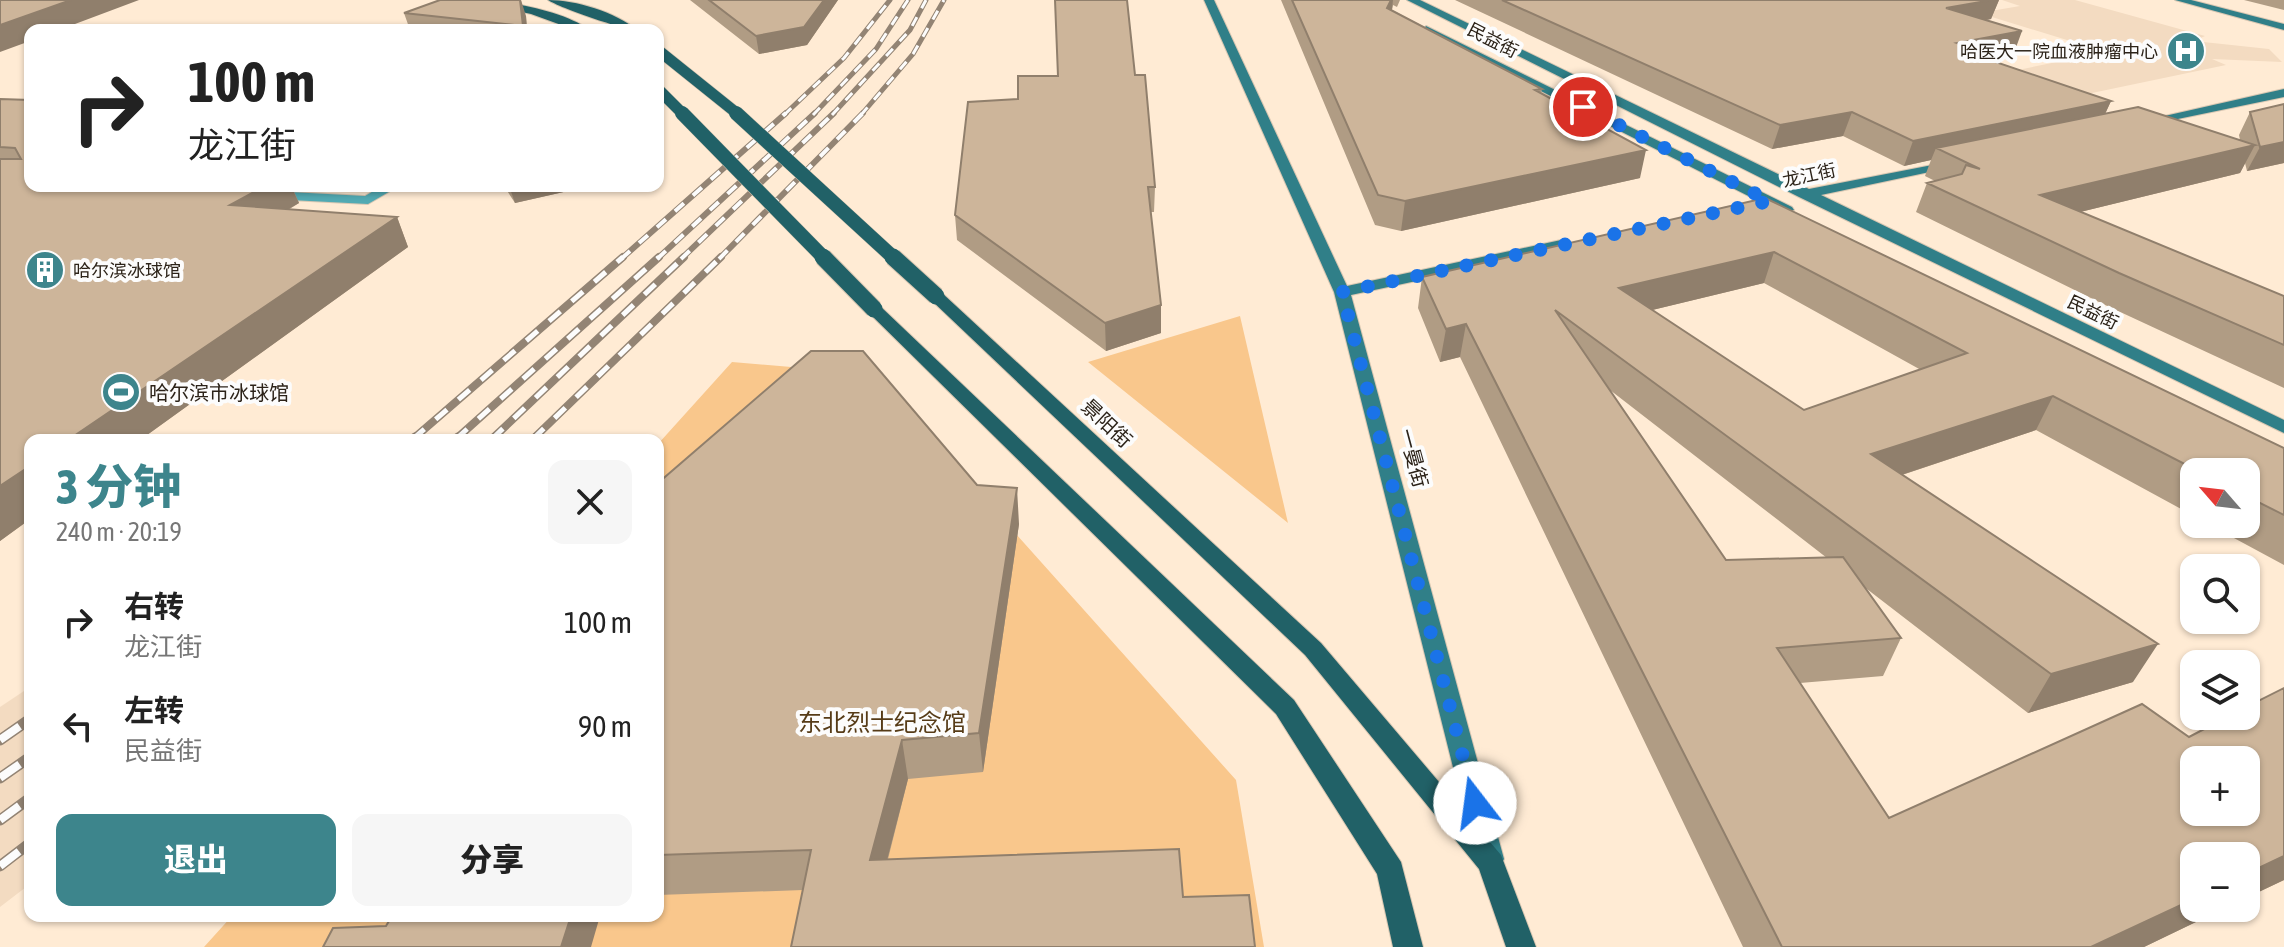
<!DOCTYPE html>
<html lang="zh">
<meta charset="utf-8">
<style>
body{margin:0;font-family:"Asap Condensed","Noto Sans SC",sans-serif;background:#f6f6f6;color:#222;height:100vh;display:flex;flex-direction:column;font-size:30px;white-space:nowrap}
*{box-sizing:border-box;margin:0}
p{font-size:26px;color:#767676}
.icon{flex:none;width:44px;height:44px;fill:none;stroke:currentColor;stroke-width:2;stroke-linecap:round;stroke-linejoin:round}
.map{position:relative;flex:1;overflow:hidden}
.side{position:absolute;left:24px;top:434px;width:640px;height:488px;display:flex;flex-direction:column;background:#fff;border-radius:16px;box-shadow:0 2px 6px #0004}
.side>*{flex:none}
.guide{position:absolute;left:24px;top:24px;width:640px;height:168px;border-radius:16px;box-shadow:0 2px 6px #0004;background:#fff;color:#222;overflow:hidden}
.needle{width:52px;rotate:298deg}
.fabs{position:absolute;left:2180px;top:458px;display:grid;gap:16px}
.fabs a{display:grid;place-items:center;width:80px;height:80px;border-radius:16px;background:#fff;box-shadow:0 2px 6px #0004;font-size:40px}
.pin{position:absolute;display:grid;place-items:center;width:68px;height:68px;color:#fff;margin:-34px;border:4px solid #fff;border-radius:50%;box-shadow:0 2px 8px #0007}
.me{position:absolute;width:88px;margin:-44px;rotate:345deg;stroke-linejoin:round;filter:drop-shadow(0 0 6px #0008)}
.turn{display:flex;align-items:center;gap:28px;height:168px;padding:0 32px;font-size:36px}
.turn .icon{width:104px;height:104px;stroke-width:2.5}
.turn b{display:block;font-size:56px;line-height:68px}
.round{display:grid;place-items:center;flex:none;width:84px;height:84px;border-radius:16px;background:#f6f6f6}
.head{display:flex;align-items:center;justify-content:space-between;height:136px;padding:0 32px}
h1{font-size:48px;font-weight:800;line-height:60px;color:#3d858c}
.primary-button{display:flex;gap:16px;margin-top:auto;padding:16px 32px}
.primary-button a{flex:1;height:92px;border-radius:16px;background:#3d858c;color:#fff;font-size:32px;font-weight:800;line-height:92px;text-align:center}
.primary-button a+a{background:#f6f6f6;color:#222}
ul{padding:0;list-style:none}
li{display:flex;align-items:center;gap:24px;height:104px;padding:0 32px}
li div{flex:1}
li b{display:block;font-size:30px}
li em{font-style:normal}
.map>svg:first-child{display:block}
.built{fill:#f3dbc1}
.green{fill:#f9c78c}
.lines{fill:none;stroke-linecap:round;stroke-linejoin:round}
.street-casing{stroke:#d9c7b2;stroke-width:2}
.secondary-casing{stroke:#d9c7b2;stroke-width:2}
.primary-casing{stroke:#d9c7b2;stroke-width:2}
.street{fill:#52aab3;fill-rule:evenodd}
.secondary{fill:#307f88;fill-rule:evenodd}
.primary{fill:#216167;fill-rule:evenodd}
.rail-far4-casing{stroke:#938474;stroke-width:5}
.rail-far3-casing{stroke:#938474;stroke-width:6}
.rail-far2-casing{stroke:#938474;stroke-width:8}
.rail-far1-casing{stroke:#938474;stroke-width:9}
.rail-casing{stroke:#938474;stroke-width:11}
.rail-far4{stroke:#fcfcfc;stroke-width:3;stroke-dasharray:10;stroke-linecap:butt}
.rail-far3{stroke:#fcfcfc;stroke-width:4;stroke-dasharray:12;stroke-linecap:butt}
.rail-far2{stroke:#fcfcfc;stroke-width:5;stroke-dasharray:15;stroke-linecap:butt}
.rail-far1{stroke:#fcfcfc;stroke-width:6;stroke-dasharray:19;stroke-linecap:butt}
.rail{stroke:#fcfcfc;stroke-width:8;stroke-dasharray:24;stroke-linecap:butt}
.primary-bridge-far2-casing{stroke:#d9c7b2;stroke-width:12;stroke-linecap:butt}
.primary-bridge-far1-casing{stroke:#d9c7b2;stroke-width:15;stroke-linecap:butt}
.primary-bridge-casing{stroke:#d9c7b2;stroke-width:19;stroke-linecap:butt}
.primary-bridge-far2{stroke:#216167;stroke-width:11}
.primary-bridge-far1{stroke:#216167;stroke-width:14}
.primary-bridge{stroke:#216167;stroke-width:17}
.wall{fill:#b09c84;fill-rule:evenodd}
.shaded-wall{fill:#907f6c}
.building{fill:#cdb59a;stroke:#907f6c;stroke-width:2;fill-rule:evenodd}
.route{stroke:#1a73e8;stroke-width:14;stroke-dasharray:0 25.2}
.labels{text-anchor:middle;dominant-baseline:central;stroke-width:8;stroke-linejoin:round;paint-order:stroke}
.far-street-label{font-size:18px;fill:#2c2319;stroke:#fcfcfc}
.far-poi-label{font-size:18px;fill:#2c2319;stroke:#fcfcfc;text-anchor:end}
.poi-label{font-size:20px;fill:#2c2319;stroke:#fcfcfc;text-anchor:start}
.street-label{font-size:20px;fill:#2c2319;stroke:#fcfcfc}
.near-park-label{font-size:24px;fill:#563b17;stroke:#fcfcfc}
</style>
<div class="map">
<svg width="2284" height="947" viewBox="0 0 2284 947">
<rect width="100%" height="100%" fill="#ffebd4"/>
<path class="built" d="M 2002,0 L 2075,0 L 2205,36 L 2194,41 L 2269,49 L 2282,62 L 2212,59 L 2226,65 L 2068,98 L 1998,74 L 2106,52 L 1979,13 L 2020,6 Z
M 30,687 L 30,884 L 0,907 L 0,707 Z"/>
<path class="green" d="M 1240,316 L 1288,523 L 1088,362 Z
M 732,362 L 873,374 L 1236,780 L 1264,947 L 204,947 L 232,916 L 658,916 L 658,444 Z"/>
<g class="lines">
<defs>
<path id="street" d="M 382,186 L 399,186 L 368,204 L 271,199 L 264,195 L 271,191 L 365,196 Z"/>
<path id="secondary" d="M 1204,0 L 1214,0 L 1347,286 L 1561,240 L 1569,245 L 1561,250 L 1351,295 L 1504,859 L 1500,867 L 1490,871 L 1480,867 L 1476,859 L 1334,292 Z
M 1407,0 L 1420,0 L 1809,189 L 1958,160 L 1958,166 L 1821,195 L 2284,420 L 2284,433 L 1799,197 Z
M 2175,0 L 2191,0 L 2284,24 L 2284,30 Z
M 1426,26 L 1792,207 L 1794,210 L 1782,213 L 1422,31 Z
M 2284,89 L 2284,97 L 2144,126 L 2138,122 Z"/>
<path id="primary" d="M 467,0 C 504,0 560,9 590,30 L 575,30 L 531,14 Z
M 548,0 C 576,0 615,12 637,30 C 624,30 560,8 548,0 Z
M 936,291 L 942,293 L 1321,643 L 1501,855 L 1536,947 L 1506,947 L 1479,869 L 1305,655 L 930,299 L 930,293 Z
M 874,304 L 880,306 L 1294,700 L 1401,862 L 1423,947 L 1393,947 L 1377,874 L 1276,714 L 868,312 L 868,306 Z"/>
</defs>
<use href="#street" class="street-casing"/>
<use href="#secondary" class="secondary-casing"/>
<use href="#primary" class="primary-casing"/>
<use href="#street" class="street"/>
<use href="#secondary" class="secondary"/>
<use href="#primary" class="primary"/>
<defs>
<path id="rail-far4" d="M 784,115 L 844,58 L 890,0
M 813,115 L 876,49 L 908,0
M 832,115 L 910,30 L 926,0
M 861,115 L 913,54 L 944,0"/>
<path id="rail-far3" d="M 621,259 L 786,113
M 657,259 L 815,113
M 681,259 L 834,113
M 719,259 L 863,113"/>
<path id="rail-far2" d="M 413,439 L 623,257
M 456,439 L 659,257
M 492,439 L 684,257
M 533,439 L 721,257"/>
<path id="rail-far1" d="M 411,440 L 415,437
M 454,440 L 458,437
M 491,440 L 495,437
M 532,440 L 536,437"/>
<path id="rail" d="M 0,740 L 30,719
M 0,778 L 30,757
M 0,820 L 30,798
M 0,866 L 30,843"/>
</defs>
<use href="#rail-far4" class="rail-far4-casing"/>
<use href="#rail-far3" class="rail-far3-casing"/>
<use href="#rail-far2" class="rail-far2-casing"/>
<use href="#rail-far1" class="rail-far1-casing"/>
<use href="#rail" class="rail-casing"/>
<use href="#rail-far4" class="rail-far4"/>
<use href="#rail-far3" class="rail-far3"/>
<use href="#rail-far2" class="rail-far2"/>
<use href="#rail-far1" class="rail-far1"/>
<use href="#rail" class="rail"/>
<defs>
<path id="primary-bridge-far2" d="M 658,50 L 739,115
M 658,89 L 684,115"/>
<path id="primary-bridge-far1" d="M 682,113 L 825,259
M 736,113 L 895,259"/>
<path id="primary-bridge" d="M 823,257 L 874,309
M 893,257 L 936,296"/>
</defs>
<use href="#primary-bridge-far2" class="primary-bridge-far2-casing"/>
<use href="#primary-bridge-far1" class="primary-bridge-far1-casing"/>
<use href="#primary-bridge" class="primary-bridge-casing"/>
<use href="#primary-bridge-far2" class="primary-bridge-far2"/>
<use href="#primary-bridge-far1" class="primary-bridge-far1"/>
<use href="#primary-bridge" class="primary-bridge"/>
</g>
<path class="wall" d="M 690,0 L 838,0 L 807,45 L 759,54 Z
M 1281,0 L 1400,0 L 1397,7 L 1393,5 L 1392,10 L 1542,89 L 1541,93 L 1640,178 L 1401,231 L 1375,225 Z
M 1455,0 L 1999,0 L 1991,19 L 1986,20 L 2014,53 L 1985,58 L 2111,101 L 2105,114 L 2240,140 L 2239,135 L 2250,112 L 2284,104 L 2284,163 L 2247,171 L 2245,163 L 2240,173 L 2080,212 L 2284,296 L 2284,388 L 2103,304 L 1916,212 L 1927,183 L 1935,181 L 1925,176 L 1931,160 L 1904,166 L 1843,136 L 1772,149 Z
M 2244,0 L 2284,0 L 2284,10 Z
M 404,13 L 526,16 L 527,30 L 410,30 Z
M 1135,75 L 1155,187 L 1154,212 L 1150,212 L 1161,305 L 1161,333 L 1106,351 L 957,240 L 955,215 L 1018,99 L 1058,76 Z
M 0,99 L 30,186 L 329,186 L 321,191 L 293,189 L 299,203 L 288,210 L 397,217 L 408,247 L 0,541 Z
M 504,186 L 590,186 L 515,203 Z
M 1765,198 L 2284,448 L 2284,565 L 2208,524 L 2246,524 L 2246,472 L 2194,472 L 2194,516 L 2036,430 L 1902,475 L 2133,682 L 2028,713 L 1863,586 L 1901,638 L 1883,676 L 1800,683 L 1889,818 L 2189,737 L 2284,688 L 2284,880 L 2246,898 L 2246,856 L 2194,908 L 2225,908 L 2144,947 L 1743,947 L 1460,357 L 1440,362 L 1418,308 L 1422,277 ZM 1764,283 L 1921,370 L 1804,410 L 1652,310 ZM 1610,390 L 1827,558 L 1726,560 Z
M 658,483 L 977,485 L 1019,524 L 983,772 L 908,779 L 888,859 L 1183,897 L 1255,947 L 803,890 L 658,895 Z"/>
<path class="shaded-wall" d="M 71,0 L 139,0 L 59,30 L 30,30 L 30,41 L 0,52 L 0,25 Z
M 520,0 L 521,0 L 526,16 L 527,30 L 524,30 L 523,26 Z
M 824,0 L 838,0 L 807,45 L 759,54 L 756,36 Z
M 1391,0 L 1393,0 L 1391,18 L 1387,8 Z
M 1992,0 L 1999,0 L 1991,19 L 1938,29 L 1946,8 Z
M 2022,31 L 2014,53 L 1980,59 L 1957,43 Z
M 2111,101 L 2100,125 L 1936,148 L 1931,160 L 1904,166 L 1913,141 Z
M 1852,112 L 1843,136 L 1772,149 L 1780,125 Z
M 2284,142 L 2284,163 L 2247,171 L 2260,147 Z
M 2255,145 L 2240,173 L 2027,225 L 2040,195 Z
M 1646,150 L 1640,178 L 1401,231 L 1405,201 Z
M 265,186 L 291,186 L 299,203 L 243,235 L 230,205 Z
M 319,186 L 329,186 L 321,191 Z
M 509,186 L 590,186 L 515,203 Z
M 397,217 L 408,247 L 140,440 L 68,440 Z
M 1774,252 L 1764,283 L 1611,320 L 1619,288 Z
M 1161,305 L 1161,333 L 1106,351 L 1105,323 Z
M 1466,324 L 1460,357 L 1440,362 L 1446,329 Z
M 2053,396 L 2036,430 L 1856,490 L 1871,454 Z
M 30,466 L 30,519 L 0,541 L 0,486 Z
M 1017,488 L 1019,524 L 983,772 L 979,733 Z
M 2158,644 L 2133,682 L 2028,713 L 2051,674 Z
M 902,740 L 908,779 L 877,899 L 870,860 Z
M 2284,856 L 2284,880 L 2246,898 L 2246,874 Z
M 2194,899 L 2194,908 L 2225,908 L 2144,947 L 2091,947 Z
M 571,916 L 600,916 L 591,947 L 561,947 Z"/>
<path class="building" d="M 0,0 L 71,0 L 0,25 Z
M 440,0 L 520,0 L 523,26 L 404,13 Z
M 709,0 L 824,0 L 804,27 L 756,36 Z
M 1055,0 L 1127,0 L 1135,75 L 1145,75 L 1155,187 L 1148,187 L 1161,305 L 1105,323 L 955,215 L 968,102 L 1018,99 L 1018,76 L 1058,76 Z
M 1292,0 L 1391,0 L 1387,8 L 1542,89 L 1535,90 L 1646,150 L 1405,201 L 1378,195 Z
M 1502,0 L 1992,0 L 1946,8 L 2022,31 L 1957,43 L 1983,52 L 1972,54 L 2111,101 L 1913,141 L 1852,112 L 1780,125 Z
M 0,99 L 30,100 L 30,186 L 265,186 L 230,205 L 397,217 L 68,440 L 30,440 L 30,466 L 0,486 L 0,159 L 21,159 L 15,148 L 0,147 Z
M 2284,104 L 2284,142 L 2260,147 L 2250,112 Z
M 2138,107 L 2255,145 L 2040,195 L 2284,296 L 2284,345 L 2119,273 L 1927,183 L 1962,174 L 1966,165 L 1980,169 L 1936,148 Z
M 1765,198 L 2284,448 L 2284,515 L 2246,496 L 2246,472 L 2200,472 L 2053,396 L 1871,454 L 2158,644 L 2051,674 L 1555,310 L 1726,560 L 1843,557 L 1901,638 L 1777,648 L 1889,818 L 2142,704 L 2189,737 L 2229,716 L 2246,716 L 2246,707 L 2284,688 L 2284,856 L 2246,874 L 2246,856 L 2194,856 L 2194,899 L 2091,947 L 1782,947 L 1466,324 L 1446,329 L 1422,277 ZM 1774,252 L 1967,353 L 1804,410 L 1619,288 ZM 2194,760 L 2246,760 L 2246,812 L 2194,812 Z
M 811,351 L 863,351 L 977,485 L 1017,488 L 979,733 L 902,740 L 870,860 L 1179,849 L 1183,897 L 1249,895 L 1255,947 L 791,947 L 811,850 L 658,855 L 658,483 Z
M 392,916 L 571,916 L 561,947 L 323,947 L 333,928 L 386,926 Z"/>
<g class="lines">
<path class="route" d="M 1475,803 L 1342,292 L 1770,201 L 1583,107"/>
</g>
<defs>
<symbol id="hospital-disc" viewBox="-11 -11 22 22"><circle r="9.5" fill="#3d858c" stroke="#fcfcfc"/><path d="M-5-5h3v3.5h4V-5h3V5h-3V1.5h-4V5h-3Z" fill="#fff"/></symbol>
<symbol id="building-disc" viewBox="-11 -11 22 22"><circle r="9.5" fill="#3d858c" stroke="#fcfcfc"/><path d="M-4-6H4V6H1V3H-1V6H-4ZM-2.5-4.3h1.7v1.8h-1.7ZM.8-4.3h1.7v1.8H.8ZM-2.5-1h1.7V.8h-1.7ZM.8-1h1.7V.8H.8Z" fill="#fff"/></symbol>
<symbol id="stadium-disc" viewBox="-11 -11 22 22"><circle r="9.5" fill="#3d858c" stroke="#fcfcfc"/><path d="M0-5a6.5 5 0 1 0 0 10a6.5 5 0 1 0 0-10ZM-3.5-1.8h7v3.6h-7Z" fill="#fff"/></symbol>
</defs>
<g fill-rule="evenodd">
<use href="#hospital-disc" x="2164" y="29" width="44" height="44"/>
<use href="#building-disc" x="23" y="248" width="44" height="44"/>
<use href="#stadium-disc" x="99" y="370" width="44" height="44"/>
</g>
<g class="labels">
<g class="far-street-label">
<text transform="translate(1493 40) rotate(27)">民益街</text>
<text transform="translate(1809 175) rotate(-12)">龙江街</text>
<text transform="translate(2093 312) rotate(26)">民益街</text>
</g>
<g class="far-poi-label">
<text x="2158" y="51">哈医大一院血液肿瘤中心</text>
<text x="73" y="270" text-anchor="start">哈尔滨冰球馆</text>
</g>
<g class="poi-label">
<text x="149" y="392">哈尔滨市冰球馆</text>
</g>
<g class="street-label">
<text transform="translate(1107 423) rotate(43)">景阳街</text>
<text transform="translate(1414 458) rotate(75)">一曼街</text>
</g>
<g class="near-park-label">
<text x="882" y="722">东北烈士纪念馆</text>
</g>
</g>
</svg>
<div class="fabs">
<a><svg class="needle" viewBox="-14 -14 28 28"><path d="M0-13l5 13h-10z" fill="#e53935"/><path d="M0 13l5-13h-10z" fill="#767676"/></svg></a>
<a><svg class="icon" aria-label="search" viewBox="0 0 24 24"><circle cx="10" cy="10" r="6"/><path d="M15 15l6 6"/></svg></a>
<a><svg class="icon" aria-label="layers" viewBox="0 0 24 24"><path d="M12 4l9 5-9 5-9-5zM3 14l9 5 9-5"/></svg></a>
<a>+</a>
<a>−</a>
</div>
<div class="pin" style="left:1583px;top:107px;background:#d93025"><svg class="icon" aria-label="arrive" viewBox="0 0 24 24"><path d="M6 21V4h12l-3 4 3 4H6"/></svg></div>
<svg class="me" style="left:1475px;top:803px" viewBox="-20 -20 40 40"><circle r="19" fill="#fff"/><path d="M0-13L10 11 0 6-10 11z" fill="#1a73e8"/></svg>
<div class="guide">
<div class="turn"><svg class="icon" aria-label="right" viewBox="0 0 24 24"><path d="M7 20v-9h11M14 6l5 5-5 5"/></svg><div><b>100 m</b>龙江街</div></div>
</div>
<section class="side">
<div class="head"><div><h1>3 分钟</h1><p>240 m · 20:19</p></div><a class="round"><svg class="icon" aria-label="close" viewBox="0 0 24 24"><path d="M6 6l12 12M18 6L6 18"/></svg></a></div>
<ul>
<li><svg class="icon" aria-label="right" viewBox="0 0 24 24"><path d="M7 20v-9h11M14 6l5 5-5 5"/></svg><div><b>右转</b><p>龙江街</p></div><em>100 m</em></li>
<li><svg class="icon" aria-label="left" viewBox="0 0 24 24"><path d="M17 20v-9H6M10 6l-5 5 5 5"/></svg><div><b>左转</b><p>民益街</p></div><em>90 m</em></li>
</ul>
<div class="primary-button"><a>退出</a><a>分享</a></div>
</section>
</div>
